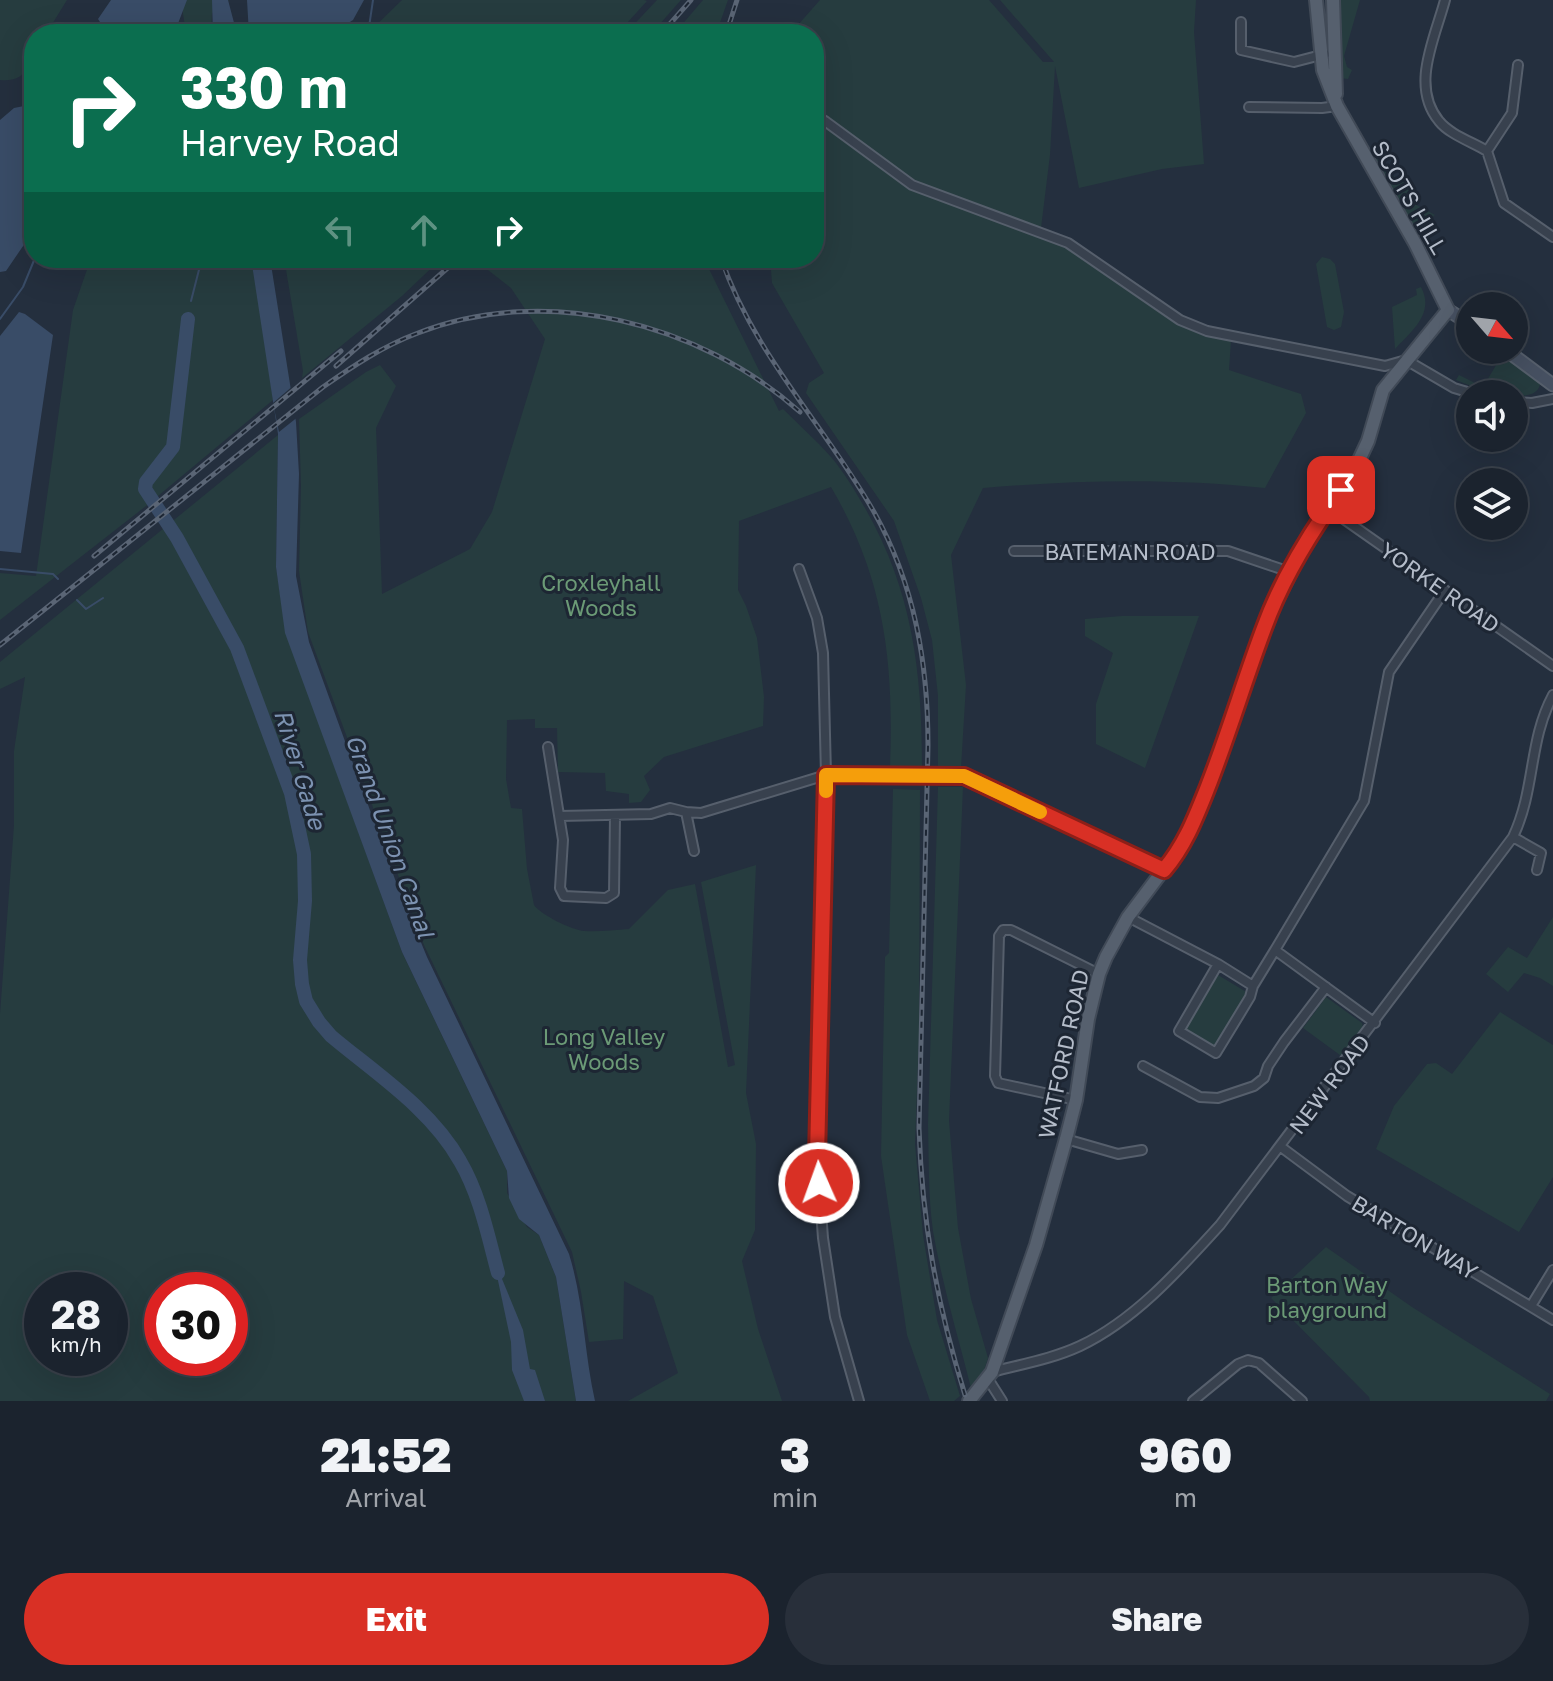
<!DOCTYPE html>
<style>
body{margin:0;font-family:"Golos Text",sans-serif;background:#282f3a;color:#f1f3f6;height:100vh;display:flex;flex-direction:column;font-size:30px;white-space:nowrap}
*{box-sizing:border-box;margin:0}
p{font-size:26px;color:#a0a4aa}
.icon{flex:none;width:44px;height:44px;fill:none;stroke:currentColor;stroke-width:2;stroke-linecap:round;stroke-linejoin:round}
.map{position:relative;height:1401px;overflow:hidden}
.sheet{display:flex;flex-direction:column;background:#1b232e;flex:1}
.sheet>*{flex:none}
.banner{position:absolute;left:24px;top:24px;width:800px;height:244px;border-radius:32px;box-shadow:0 8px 32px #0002,0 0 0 2px #39404a;background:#0b6e4f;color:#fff;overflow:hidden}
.needle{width:52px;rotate:118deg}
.fabs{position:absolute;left:1456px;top:292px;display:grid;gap:16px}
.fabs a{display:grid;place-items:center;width:72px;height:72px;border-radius:50%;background:#1b232e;box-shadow:0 8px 32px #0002,0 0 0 2px #39404a;font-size:40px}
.speed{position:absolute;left:24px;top:1272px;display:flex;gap:16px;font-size:40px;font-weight:700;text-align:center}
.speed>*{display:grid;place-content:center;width:104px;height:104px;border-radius:50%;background:#1b232e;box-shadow:0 8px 32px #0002,0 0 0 2px #39404a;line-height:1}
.speed small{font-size:20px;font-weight:400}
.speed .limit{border:12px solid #d22;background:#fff;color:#111}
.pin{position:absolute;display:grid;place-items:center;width:68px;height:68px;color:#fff;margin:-34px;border-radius:16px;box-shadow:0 4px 12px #0006}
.me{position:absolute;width:88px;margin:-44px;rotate:358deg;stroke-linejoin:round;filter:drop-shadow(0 0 6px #0008)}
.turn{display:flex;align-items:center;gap:28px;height:168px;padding:0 24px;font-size:36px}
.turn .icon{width:104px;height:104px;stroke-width:2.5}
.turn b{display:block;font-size:56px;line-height:68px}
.lanes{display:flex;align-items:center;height:76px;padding:0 24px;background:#0003;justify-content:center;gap:40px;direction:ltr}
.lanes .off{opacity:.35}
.eta{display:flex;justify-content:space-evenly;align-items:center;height:136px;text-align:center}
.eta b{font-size:48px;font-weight:800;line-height:56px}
.primary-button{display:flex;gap:16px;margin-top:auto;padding:16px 24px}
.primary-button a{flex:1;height:92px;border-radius:48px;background:#d93025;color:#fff;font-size:32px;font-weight:800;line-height:92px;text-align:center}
.primary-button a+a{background:#282f3a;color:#f1f3f6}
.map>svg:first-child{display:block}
.green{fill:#263c3f;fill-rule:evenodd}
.water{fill:#394c67}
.pier{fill:#242f3e}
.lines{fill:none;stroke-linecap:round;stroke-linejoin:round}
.stream{stroke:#394c67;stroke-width:2}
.river{stroke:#394c67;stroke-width:14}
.street-casing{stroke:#565f6c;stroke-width:12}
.secondary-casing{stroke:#565f6c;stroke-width:15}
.primary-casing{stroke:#414a57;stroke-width:16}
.street{stroke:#38414e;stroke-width:8}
.secondary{stroke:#465061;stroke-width:11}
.primary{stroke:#56606e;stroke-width:12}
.rail-casing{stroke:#5a6575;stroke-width:5}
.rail{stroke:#1d2633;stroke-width:2;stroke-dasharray:6;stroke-linecap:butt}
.street-bridge-casing{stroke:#565f6c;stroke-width:12;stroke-linecap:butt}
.street-bridge{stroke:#38414e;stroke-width:8}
.route-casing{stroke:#8d1f18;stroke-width:20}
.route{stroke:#d93025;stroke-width:14}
.slow{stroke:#f59e0b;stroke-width:14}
.labels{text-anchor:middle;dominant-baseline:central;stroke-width:6;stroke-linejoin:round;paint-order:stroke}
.street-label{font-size:22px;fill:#b4bcc9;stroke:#1d2633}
.park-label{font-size:22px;fill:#6b9a76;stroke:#1d2633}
.water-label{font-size:24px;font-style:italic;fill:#7c92b1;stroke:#1d2633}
</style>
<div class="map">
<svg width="1553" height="1401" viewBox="0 0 1553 1401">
<rect width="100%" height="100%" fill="#242f3e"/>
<path class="green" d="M 0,0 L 67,0 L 46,34 L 34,34 C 34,58 30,83 0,80 Z
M 181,0 L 229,0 L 212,13 L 211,34 L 186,34 Z
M 402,0 L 644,0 L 647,1 L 617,34 L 367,34 Z
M 657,0 L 681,0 L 651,34 L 625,34 Z
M 703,0 L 728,0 L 716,34 L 674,34 Z
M 820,0 L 989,0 L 1043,62 L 1054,62 L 1000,0 L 1196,0 L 1194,32 L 1204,164 L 1162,169 L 1079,188 L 1055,66 L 1050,155 L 1040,236 C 1088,254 1124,290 1167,316 C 1187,329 1208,336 1231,341 L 1229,370 L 1301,394 L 1306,413 L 1265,488 C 1172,478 1076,480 983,488 L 951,555 L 966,685 L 961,768 L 938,769 L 938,696 L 932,640 L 921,598 L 894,521 L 806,393 L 809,383 L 824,373 L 772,283 L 770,258 L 814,258 L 814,34 L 790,34 Z
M 1338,0 L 1360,0 L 1344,56 L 1347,67 L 1352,70 L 1348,79 L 1340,78 Z
M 1370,155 L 1391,167 L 1389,173 L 1415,189 L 1411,202 L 1435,215 L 1415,229 L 1427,248 L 1424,251 Z
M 1322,257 L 1330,259 L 1335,264 L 1344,312 L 1341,327 L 1334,330 L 1327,327 L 1316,264 Z
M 91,258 L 254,258 L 273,400 L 146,506 L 0,620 L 0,573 L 36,576 L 73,310 Z
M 284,258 L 442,258 L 402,296 L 302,378 L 303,371 Z
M 483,258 L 708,258 L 709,269 L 779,411 L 783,409 C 799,425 816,440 831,457 C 844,472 855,491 865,508 C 913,592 922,673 922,767 L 890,767 C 894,663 885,579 831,487 L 739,521 L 738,590 L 746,606 L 757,638 L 764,697 L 763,726 L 664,757 L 644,776 L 650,790 L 641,802 L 629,803 L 629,794 L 606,791 L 605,773 L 558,772 L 557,728 L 535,728 L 535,719 L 507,720 L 506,779 L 511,808 L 522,809 L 527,869 L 534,905 C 541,915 572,930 584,931 C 598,932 614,930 629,929 L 668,890 L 695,884 L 728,1067 L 735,1065 L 701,882 L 756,865 L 746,1093 L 756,1144 L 755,1230 L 742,1261 L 758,1329 L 782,1401 L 628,1401 L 678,1373 L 653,1296 L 624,1281 L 623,1339 L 589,1342 L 581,1292 L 572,1252 L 424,945 L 308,632 L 299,571 L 301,486 L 299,419 L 366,372 L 380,365 L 396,386 L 376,428 L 382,594 L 470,549 L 492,512 L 545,339 L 511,288 L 479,263 Z
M 1421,287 C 1435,313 1412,331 1395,349 L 1392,307 L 1417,295 L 1416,289 Z
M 1491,350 L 1498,350 L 1540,379 C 1544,412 1474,388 1456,380 L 1459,375 L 1483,387 L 1501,357 Z
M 278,435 L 276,567 L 286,633 L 402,952 L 507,1171 L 507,1193 L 527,1227 L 539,1235 L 556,1277 L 576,1401 L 0,1401 L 0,1014 L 14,825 L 14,751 L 25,677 L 0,689 L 0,662 ZM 42,1290 L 110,1290 L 110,1358 L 42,1358 ZM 162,1290 L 230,1290 L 230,1358 L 162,1358 Z
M 1122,616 L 1199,616 L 1145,768 L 1096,744 L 1096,704 L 1113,653 L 1085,636 L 1085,619 Z
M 938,787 L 963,787 L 949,1121 L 958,1228 L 971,1299 L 988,1358 L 981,1380 L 971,1388 C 958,1336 942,1284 933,1231 C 928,1196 929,1160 928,1125 Z
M 893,789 L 920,790 L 919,1036 L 915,1144 L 923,1235 L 937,1320 L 960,1396 L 954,1401 L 930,1401 L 907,1335 L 881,1156 L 885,957 L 889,953 Z
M 1553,917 L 1553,986 L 1540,978 L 1524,973 L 1508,992 L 1486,974 L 1508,947 L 1527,958 Z
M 1218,975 L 1248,993 L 1216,1048 L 1185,1030 Z
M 1326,997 L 1362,1023 L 1364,1031 L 1344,1058 L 1303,1028 Z
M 1500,1012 L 1553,1045 L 1553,1177 L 1519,1232 L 1376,1149 L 1394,1106 L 1427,1064 L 1436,1063 L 1452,1074 Z
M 1326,1247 L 1412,1307 L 1550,1394 L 1546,1401 L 1370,1401 L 1369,1397 L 1271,1298 Z"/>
<path class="water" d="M 111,0 L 187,0 L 174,34 L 108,34 L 98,19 Z
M 212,0 L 228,0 L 237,34 L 213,34 Z
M 247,0 L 364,0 L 353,20 L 331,34 L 249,34 Z
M 34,104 L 34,230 L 6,271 L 0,272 L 0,120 L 14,108 Z
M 251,258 L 270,258 L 296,422 L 299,474 L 296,576 L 309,642 L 396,882 L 427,957 L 569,1254 C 584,1302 584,1352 595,1401 L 576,1401 L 556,1277 L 539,1235 L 519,1219 L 509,1198 L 507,1171 L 402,952 L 285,633 L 276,567 L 278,434 Z
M 19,312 L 25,314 L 53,335 L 21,553 L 0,551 L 0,336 Z
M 493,1257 L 523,1330 L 530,1369 L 535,1370 L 545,1401 L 524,1401 L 512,1370 L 511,1342 Z"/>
<path class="pier" d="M 294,385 L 299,416 L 279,432 L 273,403 Z"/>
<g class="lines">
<path class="stream" d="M 359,34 L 369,27 L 373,0
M 191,301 L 202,258
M 0,319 L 23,287 L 35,258
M 0,569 L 53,574 L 58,579
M 77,600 L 86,609 L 103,598"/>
<path class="river" d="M 188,319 L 173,447 L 146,482 L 145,489 L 177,538 L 237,648 L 291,793 L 304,854 L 305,901 L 300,960 L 302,984 L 306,1001 L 319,1022 L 331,1036 C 375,1073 431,1109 460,1161 C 480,1195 488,1236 498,1273"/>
<defs>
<path id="street" d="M 1445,0 C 1435,38 1410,86 1439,121 C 1449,134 1472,142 1487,151 L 1504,203 L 1553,237
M 1241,22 L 1241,50 L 1294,62 L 1325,54
M 1249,107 L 1322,108 L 1337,106
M 814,115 L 825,121 L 912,185 L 1068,243 L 1180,320 L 1207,331 L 1385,366 L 1406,360 L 1454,388 L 1474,394
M 1487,151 L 1512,113 L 1518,65
M 1514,402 L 1532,403 L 1553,399
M 1328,508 L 1553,666
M 1014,551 L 1228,551 L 1290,572
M 799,569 L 817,618 L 823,653 L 826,775 L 817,1157 L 823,1238 L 835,1317 L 859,1401
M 548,747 L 563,840 L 560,888 L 564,896 L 606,898 L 614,893 L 615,816
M 942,775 L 964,776 L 1164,870
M 560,816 L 651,814 L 670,808 L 686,812
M 1513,837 L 1541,853 L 1537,870
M 694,851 L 686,812 L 701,813 L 826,775 L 911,776
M 1128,917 L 1218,964 L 1253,986 L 1275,950 L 1375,1023
M 1275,950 L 1364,801 L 1389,672 L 1445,590
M 1218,964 L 1179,1031 L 1216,1053 L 1250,997 L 1253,986
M 1143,1066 L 1200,1097 L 1218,1098 L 1254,1086 L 1264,1078 L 1268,1066 L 1284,1042 L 1326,987
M 1076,1100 L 998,1083 L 995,1076 L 999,936 L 1003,930 L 1011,930 L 1099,974
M 1066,1139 L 1118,1154 L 1142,1150
M 1281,1147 L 1347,1196 L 1553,1320
M 1531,1306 L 1553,1270
M 992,1372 C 1022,1364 1052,1359 1080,1346 C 1135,1320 1180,1269 1220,1225 L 1513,837 C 1536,788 1528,742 1553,695
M 988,1379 L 1002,1401
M 1193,1401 L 1238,1364 L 1248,1360 L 1259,1363 L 1302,1401"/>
<path id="secondary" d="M 1448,310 L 1470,324
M 1506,350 L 1553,385"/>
<path id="primary" d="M 1333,0 L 1336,94
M 969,1401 L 992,1372 L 1036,1245 L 1066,1139 L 1076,1100 L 1088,1019 L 1099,974 L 1106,957 L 1128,917 L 1185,841 L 1234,717 L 1264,626 L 1311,532 L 1354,471 L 1368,441 L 1383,390 L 1448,310 L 1415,243 L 1337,106 L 1323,70 L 1316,0"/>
</defs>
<use href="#street" class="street-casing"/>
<use href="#secondary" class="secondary-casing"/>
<use href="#primary" class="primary-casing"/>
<use href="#street" class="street"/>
<use href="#secondary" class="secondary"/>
<use href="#primary" class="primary"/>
<defs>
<path id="rail" d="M 661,34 L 691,0
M 726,34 L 737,0
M 721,258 C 753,353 825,426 874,512 C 915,585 928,664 928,746 L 919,1128 C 922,1222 937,1305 965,1395
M 336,366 L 459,258
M 94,556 L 341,351
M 0,645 L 323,387 C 353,366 383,346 418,333 C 546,283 700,323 800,412"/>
</defs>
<use href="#rail" class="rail-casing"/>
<use href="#rail" class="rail"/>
<defs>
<path id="street-bridge" d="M 911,776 L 942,775"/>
</defs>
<use href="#street-bridge" class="street-bridge-casing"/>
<use href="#street-bridge" class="street-bridge"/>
</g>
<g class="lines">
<defs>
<path id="route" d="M 819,1183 L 817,1157 L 826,775 L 964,776 L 1164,870 C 1185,845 1195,819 1207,789 C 1228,736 1244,681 1264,628 C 1282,578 1310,533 1341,490"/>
</defs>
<use href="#route" class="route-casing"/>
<use href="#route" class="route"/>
<path class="slow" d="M 826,791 L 826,775 L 964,776 L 1040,812"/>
</g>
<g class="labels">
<g class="street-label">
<text transform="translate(1410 197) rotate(60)">SCOTS HILL</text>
<text x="1130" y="551">BATEMAN ROAD</text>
<text transform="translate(1440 587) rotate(35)">YORKE ROAD</text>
<text transform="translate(1063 1054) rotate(-78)">WATFORD ROAD</text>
<text transform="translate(1329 1084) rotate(-53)">NEW ROAD</text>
<text transform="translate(1415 1237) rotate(31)">BARTON WAY</text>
</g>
<g class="park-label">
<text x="601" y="582">Croxleyhall<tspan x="601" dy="25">Woods</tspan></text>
<text x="604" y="1036">Long Valley<tspan x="604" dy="25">Woods</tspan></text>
<text x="1327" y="1284">Barton Way<tspan x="1327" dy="25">playground</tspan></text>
</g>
<g class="water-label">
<text transform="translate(301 769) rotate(73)">River Gade</text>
<text transform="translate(391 836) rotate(70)">Grand Union Canal</text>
</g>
</g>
</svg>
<div class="fabs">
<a><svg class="needle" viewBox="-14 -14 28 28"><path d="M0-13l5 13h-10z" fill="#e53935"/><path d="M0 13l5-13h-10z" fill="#a0a4aa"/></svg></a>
<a><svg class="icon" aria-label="sound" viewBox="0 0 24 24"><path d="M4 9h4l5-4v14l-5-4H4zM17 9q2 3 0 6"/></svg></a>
<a><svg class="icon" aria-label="layers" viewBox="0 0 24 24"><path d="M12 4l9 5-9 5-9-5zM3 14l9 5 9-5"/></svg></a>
</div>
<div class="speed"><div>28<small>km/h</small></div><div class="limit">30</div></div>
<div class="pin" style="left:1341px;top:490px;background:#d93025"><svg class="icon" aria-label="arrive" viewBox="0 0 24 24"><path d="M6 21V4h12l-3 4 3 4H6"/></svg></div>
<svg class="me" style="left:819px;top:1183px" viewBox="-20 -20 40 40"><circle r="17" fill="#d93025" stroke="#fff" stroke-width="3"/><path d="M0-11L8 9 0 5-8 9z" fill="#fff"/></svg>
<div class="banner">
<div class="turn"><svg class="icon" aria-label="right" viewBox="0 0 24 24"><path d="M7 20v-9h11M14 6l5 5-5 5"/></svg><div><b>330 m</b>Harvey Road</div></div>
<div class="lanes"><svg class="icon off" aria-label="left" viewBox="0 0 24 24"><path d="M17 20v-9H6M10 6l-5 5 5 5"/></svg><svg class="icon off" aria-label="ahead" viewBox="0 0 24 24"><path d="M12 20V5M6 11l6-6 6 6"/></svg><svg class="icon" aria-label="right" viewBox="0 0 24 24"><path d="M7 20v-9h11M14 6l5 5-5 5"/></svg></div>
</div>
</div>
<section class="sheet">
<div class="eta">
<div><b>21:52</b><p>Arrival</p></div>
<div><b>3</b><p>min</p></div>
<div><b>960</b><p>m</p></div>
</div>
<div class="primary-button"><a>Exit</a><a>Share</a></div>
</section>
